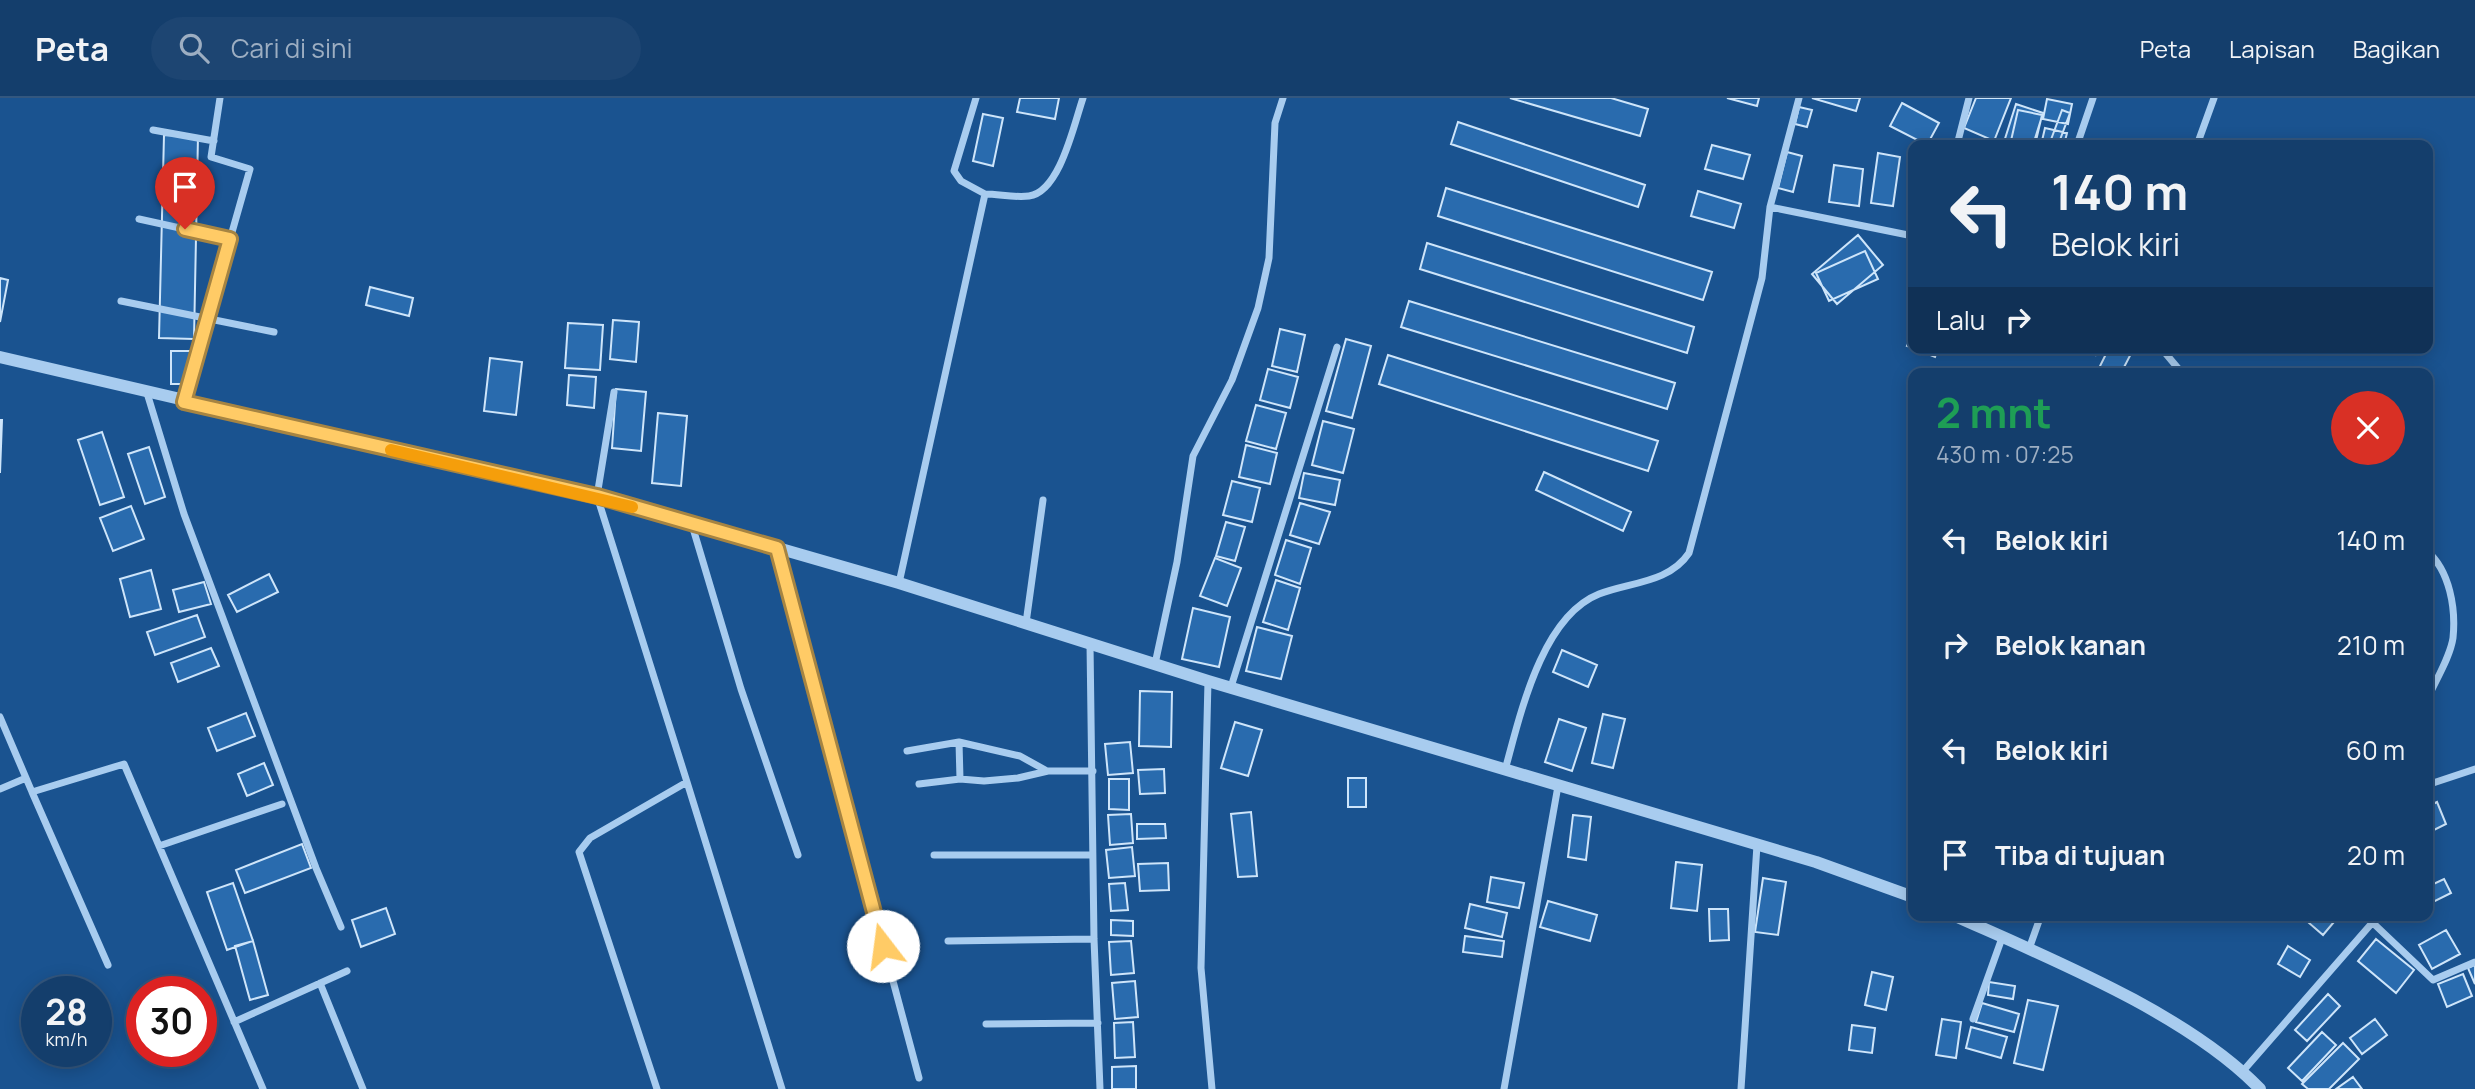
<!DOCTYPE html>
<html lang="id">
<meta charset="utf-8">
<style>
body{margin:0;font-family:Manrope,sans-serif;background:#1d4572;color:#f1f3f6;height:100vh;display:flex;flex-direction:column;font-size:26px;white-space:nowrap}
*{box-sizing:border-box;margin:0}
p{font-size:23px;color:#9daec2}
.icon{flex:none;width:38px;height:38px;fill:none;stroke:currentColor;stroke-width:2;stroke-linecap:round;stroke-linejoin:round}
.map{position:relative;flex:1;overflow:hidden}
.side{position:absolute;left:1908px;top:270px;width:525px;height:553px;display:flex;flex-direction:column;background:#143e6c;border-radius:14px;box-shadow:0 4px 18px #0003,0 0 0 2px #33577f}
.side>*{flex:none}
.guide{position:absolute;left:1908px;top:42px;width:525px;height:214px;border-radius:14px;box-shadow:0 4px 18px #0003,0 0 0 2px #33577f;background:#143e6c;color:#f1f3f6;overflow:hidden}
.speed{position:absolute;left:21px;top:878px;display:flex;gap:14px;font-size:35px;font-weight:700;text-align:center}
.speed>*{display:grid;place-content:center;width:91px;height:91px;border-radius:50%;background:#143e6c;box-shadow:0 4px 18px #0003,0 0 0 2px #33577f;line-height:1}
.speed small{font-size:18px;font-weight:400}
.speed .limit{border:10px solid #d22;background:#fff;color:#111}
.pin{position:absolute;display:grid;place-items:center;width:60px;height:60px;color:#fff;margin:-72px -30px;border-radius:50% 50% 50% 0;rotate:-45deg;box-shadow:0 0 7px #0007}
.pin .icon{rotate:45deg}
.me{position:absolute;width:77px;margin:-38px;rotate:345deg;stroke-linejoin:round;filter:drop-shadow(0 0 5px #0008)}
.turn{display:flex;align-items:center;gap:24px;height:147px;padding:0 28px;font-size:32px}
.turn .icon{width:91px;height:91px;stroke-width:2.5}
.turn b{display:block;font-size:49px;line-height:60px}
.then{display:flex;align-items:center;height:66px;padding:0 28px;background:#0003;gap:14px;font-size:26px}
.round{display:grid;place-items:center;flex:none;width:74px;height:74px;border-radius:37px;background:#1d4572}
.head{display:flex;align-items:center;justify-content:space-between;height:119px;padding:0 28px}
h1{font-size:42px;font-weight:700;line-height:52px;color:#1e9e55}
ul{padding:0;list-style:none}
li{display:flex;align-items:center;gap:21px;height:105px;padding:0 28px}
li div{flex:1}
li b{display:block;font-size:26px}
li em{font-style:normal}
header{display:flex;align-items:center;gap:42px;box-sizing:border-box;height:98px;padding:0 35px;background:#143e6c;border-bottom:2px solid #33577f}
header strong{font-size:33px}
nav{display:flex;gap:38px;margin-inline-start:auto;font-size:24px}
.search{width:490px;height:63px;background:#1d4572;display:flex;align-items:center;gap:18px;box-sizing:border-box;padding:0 24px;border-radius:38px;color:#9daec2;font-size:26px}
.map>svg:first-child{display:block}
.building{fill:#296bae;stroke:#cee5fa;stroke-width:2}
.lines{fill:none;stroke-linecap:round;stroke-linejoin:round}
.minor{stroke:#a8ccef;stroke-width:7}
.tertiary{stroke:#a8ccef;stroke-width:12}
.route-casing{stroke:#a68442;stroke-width:18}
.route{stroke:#ffcb66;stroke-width:12}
.slow{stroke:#f59e0b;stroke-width:12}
</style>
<header>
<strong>Peta</strong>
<div class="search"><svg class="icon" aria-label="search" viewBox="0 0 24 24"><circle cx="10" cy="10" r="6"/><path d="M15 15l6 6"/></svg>Cari di sini</div>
<nav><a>Peta</a><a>Lapisan</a><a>Bagikan</a></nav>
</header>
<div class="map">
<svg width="2475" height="991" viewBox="0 0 2475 991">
<rect width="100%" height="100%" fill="#1a5390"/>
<path class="building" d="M 1020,0 L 1059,0 L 1055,21 L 1017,14 Z
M 1510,0 L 1611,0 L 1648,11 L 1640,38 Z
M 1727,0 L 1759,0 L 1757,8 Z
M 1812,0 L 1860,0 L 1856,13 Z
M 1976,0 L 2011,0 L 1994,43 L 1964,30 Z
M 2047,1 L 2072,6 L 2068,26 L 2043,21 Z
M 1902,5 L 1939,25 L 1927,47 L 1890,28 Z
M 2016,6 L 2043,15 L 2033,47 L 2003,47 Z
M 1799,9 L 1812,12 L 1807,29 L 1795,26 Z
M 2018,12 L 2042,17 L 2035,47 L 2010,47 Z
M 2062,12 L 2070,15 L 2058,47 L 2049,47 Z
M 983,16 L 1003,20 L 993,68 L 973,63 Z
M 1458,24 L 1645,87 L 1638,109 L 1451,46 Z
M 2045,30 L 2067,35 L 2064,47 L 2041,47 Z
M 164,37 L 198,38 L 194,241 L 159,240 Z
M 1712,47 L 1750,57 L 1743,81 L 1705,71 Z
M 1787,54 L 1802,58 L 1793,94 L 1778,90 Z
M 1878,55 L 1900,59 L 1893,108 L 1871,105 Z
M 1834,67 L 1863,71 L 1859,108 L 1829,104 Z
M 1446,90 L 1712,174 L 1703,202 L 1438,118 Z
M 1698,93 L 1741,106 L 1734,130 L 1691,118 Z
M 1858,137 L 1883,167 L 1837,206 L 1812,176 Z
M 1427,145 L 1694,229 L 1687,255 L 1420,171 Z
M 1865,153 L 1878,181 L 1829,203 L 1816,175 Z
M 0,180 L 8,182 L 0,224 Z
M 370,189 L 413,200 L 409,218 L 366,207 Z
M 1409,203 L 1675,285 L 1667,311 L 1401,229 Z
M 613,222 L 639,224 L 636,264 L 610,261 Z
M 568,225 L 603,227 L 600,272 L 565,270 Z
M 1280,231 L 1305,237 L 1297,274 L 1272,268 Z
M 1913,233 L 1913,250 L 1907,248 Z
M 1346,241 L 1371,248 L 1352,320 L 1326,313 Z
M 1913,250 L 1938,250 L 1935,259 Z
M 2091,250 L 2106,250 L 2096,257 Z
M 2109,250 L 2134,250 L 2121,275 L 2112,275 L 2100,268 Z
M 171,253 L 191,253 L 192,286 L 171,286 Z
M 1388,257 L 1658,343 L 1648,373 L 1379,286 Z
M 490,260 L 522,264 L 516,317 L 484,313 Z
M 1268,271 L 1298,279 L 1290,310 L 1260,302 Z
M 569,277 L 596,279 L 594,310 L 567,307 Z
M 616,291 L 646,294 L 641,353 L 612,350 Z
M 1256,307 L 1286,315 L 1276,351 L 1246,343 Z
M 658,315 L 687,318 L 681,388 L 652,385 Z
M 0,322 L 2,322 L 0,375 Z
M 1323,323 L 1354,331 L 1343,375 L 1312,367 Z
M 102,334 L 124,399 L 100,407 L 78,342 Z
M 1246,347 L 1277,355 L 1270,386 L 1239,379 Z
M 149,349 L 165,399 L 145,406 L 128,356 Z
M 1544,374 L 1631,414 L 1623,433 L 1536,392 Z
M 1304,375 L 1340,382 L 1335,407 L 1299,400 Z
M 1232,383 L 1260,390 L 1252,424 L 1223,417 Z
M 1300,405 L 1330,414 L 1319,446 L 1290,437 Z
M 131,408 L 144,441 L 113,453 L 100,420 Z
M 1226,424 L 1245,429 L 1235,463 L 1216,458 Z
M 1286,442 L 1311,450 L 1300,486 L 1275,477 Z
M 1215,460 L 1241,470 L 1227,508 L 1200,498 Z
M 151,472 L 161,511 L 130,519 L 120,481 Z
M 269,476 L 278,494 L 237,514 L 228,497 Z
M 1276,482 L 1300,490 L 1288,532 L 1263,524 Z
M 204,484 L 211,506 L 179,514 L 173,492 Z
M 1193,510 L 1230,519 L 1219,569 L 1182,561 Z
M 197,517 L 205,539 L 155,557 L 147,534 Z
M 1257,529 L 1292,538 L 1281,581 L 1246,573 Z
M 211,550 L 219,568 L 178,584 L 171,565 Z
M 1562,552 L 1597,567 L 1588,589 L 1553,574 Z
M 1140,593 L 1172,594 L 1171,649 L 1139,648 Z
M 246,615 L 255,638 L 217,653 L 208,630 Z
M 1603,616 L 1625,621 L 1613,670 L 1592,665 Z
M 1559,621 L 1586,630 L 1572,673 L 1545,664 Z
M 1235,624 L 1262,632 L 1248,678 L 1221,670 Z
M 1130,644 L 1133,675 L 1108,677 L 1105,646 Z
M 264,665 L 273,687 L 247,698 L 238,676 Z
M 1164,671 L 1165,695 L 1140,696 L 1138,672 Z
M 1348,680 L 1366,680 L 1366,709 L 1348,709 Z
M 1109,681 L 1129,681 L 1129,712 L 1109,711 Z
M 2437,704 L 2446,726 L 2430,734 L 2427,709 Z
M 1251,714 L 1257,778 L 1238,779 L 1231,716 Z
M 1131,716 L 1133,745 L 1110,747 L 1108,717 Z
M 1573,717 L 1591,719 L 1586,762 L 1568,759 Z
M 1137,726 L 1165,726 L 1166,740 L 1137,741 Z
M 302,746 L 311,770 L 245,795 L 236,772 Z
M 1132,749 L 1135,778 L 1109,780 L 1106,752 Z
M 1676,764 L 1702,767 L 1697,813 L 1671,810 Z
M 1168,765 L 1169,792 L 1140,793 L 1138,766 Z
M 1491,779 L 1524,785 L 1519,810 L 1487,804 Z
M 1763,780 L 1786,784 L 1778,837 L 1755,834 Z
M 2444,781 L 2451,795 L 2427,807 L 2427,789 Z
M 233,785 L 253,843 L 227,852 L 207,794 Z
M 1125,785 L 1128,812 L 1111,813 L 1109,786 Z
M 1548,803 L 1597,817 L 1590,843 L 1540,829 Z
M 1470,806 L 1507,815 L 1502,839 L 1465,830 Z
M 386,810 L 395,836 L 361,849 L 352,822 Z
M 1709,811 L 1728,811 L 1729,842 L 1710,843 Z
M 2316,817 L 2338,817 L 2339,818 L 2323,837 L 2309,825 Z
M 1111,822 L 1133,823 L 1133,838 L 1111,837 Z
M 2446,832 L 2460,856 L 2432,871 L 2419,847 Z
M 1465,838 L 1504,843 L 1502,859 L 1463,854 Z
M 2376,841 L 2414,872 L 2396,895 L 2358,863 Z
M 253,843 L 268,897 L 250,902 L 235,848 Z
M 1131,843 L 1134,875 L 1111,877 L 1109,844 Z
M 2288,848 L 2310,862 L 2300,879 L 2278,866 Z
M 2475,867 L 2475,886 L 2468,870 Z
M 1872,874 L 1893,879 L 1886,912 L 1865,907 Z
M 2463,876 L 2472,898 L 2447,909 L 2438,886 Z
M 1135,883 L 1138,919 L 1115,921 L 1112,885 Z
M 1989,884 L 2015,888 L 2013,901 L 1988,897 Z
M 2328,896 L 2340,908 L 2307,943 L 2295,932 Z
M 2028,902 L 2058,908 L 2043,972 L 2014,965 Z
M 1982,905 L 2019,916 L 2014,934 L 1976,924 Z
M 1942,921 L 1961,924 L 1956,960 L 1936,957 Z
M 2375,921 L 2387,937 L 2362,956 L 2350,940 Z
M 1133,924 L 1135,959 L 1115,960 L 1114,925 Z
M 1852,927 L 1875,930 L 1872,955 L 1849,952 Z
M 1971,929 L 2007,939 L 2001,960 L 1966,950 Z
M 2322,934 L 2336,947 L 2302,983 L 2288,970 Z
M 2343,945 L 2359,961 L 2329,991 L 2308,991 L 2302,986 Z
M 1136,968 L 1136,991 L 1112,991 L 1112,969 Z
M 2353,979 L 2362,991 L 2336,991 Z"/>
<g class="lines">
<path class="minor" d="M 976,0 L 954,73 L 961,83 L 985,96
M 153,32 L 214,43
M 1957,47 L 1969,0
M 2077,47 L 2093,0
M 2197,47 L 2214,0
M 1770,109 L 1913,138
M 139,121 L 230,141
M 121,203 L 274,234
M 2161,250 L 2182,275
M 614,294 L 597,398 L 687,684 L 590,740 L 579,754 L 657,991
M 147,295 L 184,416 L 316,770 L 341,829
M 184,303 L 250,71 L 211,59 L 220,0
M 692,427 L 741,591 L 798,757
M 777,450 L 919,980
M 2427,453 C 2450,473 2456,511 2453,540 C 2450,560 2435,583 2427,602
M 899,485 L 985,96 C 999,96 1015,100 1029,98 C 1060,94 1074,26 1083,0
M 1026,525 L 1043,402
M 1090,546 L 1094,841 L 1100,991
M 1155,566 L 1177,464 L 1193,358 L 1232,282 L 1258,210 L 1269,160 L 1275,25 L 1283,0
M 1208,583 L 1201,870 L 1212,991
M 1231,589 L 1337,249
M 0,619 L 32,694
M 907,653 L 959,644
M 1505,672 C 1520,618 1541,519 1599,496 C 1630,484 1669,485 1689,455 L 1762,180 L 1770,109 L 1799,0
M 960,681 L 959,644 L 1020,658 L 1047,673
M 687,684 L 782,991
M 919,686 L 960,681 L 984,683 L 1018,680 L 1048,673 L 1093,673
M 2427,687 L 2475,671
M 0,691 L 26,680
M 159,748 L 282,706
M 934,757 L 1092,757
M 2373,825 L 2433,882 L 2475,864
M 948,843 L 1094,841
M 2029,851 L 2041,817
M 108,867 L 32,694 L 124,666 L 263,991
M 320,885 L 363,991
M 1973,921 L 2002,840
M 234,924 L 347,873
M 986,926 L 1098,925
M 2243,973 L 2379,817
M 1504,991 L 1558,688
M 1741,991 L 1757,747"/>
<path class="tertiary" d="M 0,259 L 597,398 L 899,485 L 1208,583 L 1816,764 L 1913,799
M 1953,817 C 2049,860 2188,916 2260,991"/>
</g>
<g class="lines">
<defs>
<path id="route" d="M 185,131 L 230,141 L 184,304 L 597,398 L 777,450 L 883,848"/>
</defs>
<use href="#route" class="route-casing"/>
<use href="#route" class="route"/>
<path class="slow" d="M 391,352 L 632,409"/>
</g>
</svg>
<div class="speed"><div>28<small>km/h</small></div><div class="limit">30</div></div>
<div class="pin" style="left:185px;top:131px;background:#d93025"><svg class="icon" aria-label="arrive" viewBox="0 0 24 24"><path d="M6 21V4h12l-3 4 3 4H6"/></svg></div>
<svg class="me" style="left:883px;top:848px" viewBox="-20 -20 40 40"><circle r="19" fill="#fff"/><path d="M0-13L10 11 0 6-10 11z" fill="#ffcb66"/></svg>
<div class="guide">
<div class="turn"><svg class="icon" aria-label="left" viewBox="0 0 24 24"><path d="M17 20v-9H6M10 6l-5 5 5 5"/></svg><div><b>140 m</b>Belok kiri</div></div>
<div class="then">Lalu<svg class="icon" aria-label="right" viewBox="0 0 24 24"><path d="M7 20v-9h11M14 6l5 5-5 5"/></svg></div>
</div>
<section class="side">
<div class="head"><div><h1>2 mnt</h1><p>430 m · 07:25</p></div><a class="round" style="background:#d93025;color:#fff"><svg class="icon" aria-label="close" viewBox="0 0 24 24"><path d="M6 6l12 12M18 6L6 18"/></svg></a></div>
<ul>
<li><svg class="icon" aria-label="left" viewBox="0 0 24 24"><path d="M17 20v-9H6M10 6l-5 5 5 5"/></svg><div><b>Belok kiri</b></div><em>140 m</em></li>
<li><svg class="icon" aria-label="right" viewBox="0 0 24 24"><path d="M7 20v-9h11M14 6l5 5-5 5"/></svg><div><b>Belok kanan</b></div><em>210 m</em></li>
<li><svg class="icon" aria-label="left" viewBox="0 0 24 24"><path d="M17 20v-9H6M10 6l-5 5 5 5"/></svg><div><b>Belok kiri</b></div><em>60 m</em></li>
<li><svg class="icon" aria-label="arrive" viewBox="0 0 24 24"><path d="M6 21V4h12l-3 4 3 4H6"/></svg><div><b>Tiba di tujuan</b></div><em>20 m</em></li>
</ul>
</section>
</div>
